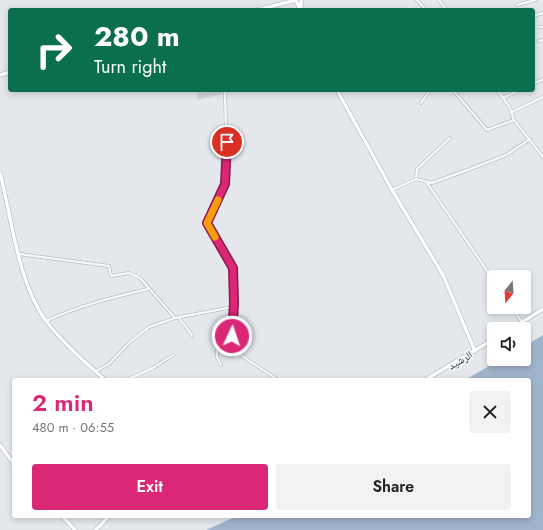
<!DOCTYPE html>
<meta charset="utf-8">
<style>
body{margin:0;font-family:Jost,"Noto Naskh Arabic",sans-serif;background:#f2f2f2;color:#202124;height:100vh;display:flex;flex-direction:column;font-size:15px;white-space:nowrap}
*{box-sizing:border-box;margin:0}
p{font-size:13px;color:#757577}
.icon{flex:none;width:22px;height:22px;fill:none;stroke:currentColor;stroke-width:2;stroke-linecap:round;stroke-linejoin:round}
.map{position:relative;flex:1;overflow:hidden}
.drawer{position:absolute;left:12px;top:378px;width:519px;height:140px;display:flex;flex-direction:column;background:#fff;border-radius:4px;box-shadow:0 2px 6px #0003}
.drawer>*{flex:none}
.top-card{position:absolute;left:8px;top:8px;width:527px;height:84px;border-radius:4px;box-shadow:0 2px 6px #0003;background:#0b6e4f;color:#fff;overflow:hidden}
.needle{width:26px;rotate:198deg}
.fabs{position:absolute;left:487px;top:270px;display:grid;gap:8px}
.fabs a{display:grid;place-items:center;width:44px;height:44px;border-radius:4px;background:#fff;box-shadow:0 2px 6px #0003;font-size:20px}
.pin{position:absolute;display:grid;place-items:center;width:34px;height:34px;color:#fff;margin:-17px;border:2px solid #fff;border-radius:50%;box-shadow:0 1px 4px #0007}
.me{position:absolute;width:44px;margin:-22px;rotate:3deg;stroke-linejoin:round;filter:drop-shadow(0 0 3px #0008)}
.turn{display:flex;align-items:center;gap:14px;height:84px;padding:0 20px;font-size:18px}
.turn .icon{width:52px;height:52px;stroke-width:2.5}
.turn b{display:block;font-size:28px;line-height:34px}
.round{display:grid;place-items:center;flex:none;width:42px;height:42px;border-radius:4px;background:#f2f2f2}
.head{display:flex;align-items:center;justify-content:space-between;height:68px;padding:0 20px}
h1{font-size:24px;font-weight:600;line-height:30px;color:#db2777}
.primary-button{display:flex;gap:8px;margin-top:auto;padding:8px 20px}
.primary-button a{flex:1;height:46px;border-radius:4px;background:#db2777;color:#fff;font-size:16px;font-weight:600;line-height:46px;text-align:center}
.primary-button a+a{background:#f2f2f2;color:#202124}
.map>svg:first-child{display:block}
.built{fill:#d2d6de}
.water{fill:#9fb4cc}
.lines{fill:none;stroke-linecap:round;stroke-linejoin:round}
.street-casing{stroke:#a9aeb7;stroke-width:3.5}
.secondary-casing{stroke:#a9aeb7;stroke-width:4.5}
.street{stroke:#f7f8fa;stroke-width:2.5}
.secondary{stroke:#fff;stroke-width:3.5}
.route-casing{stroke:#8e194d;stroke-width:10}
.route{stroke:#db2777;stroke-width:7}
.slow{stroke:#f59e0b;stroke-width:7}
.labels{text-anchor:middle;dominant-baseline:central;stroke-width:3.5;stroke-linejoin:round;paint-order:stroke}
.street-label{font-size:11px;fill:#2b3445;stroke:#f4f6f9}
</style>
<div class="map">
<svg width="543" height="530" viewBox="0 0 543 530">
<rect width="100%" height="100%" fill="#e4e7ec"/>
<path class="built" d="M 198,90 L 222,90 L 222,94 L 197,100 Z"/>
<path class="water" d="M 543,335 L 543,530 L 206,530 L 237,516 L 529,516 L 529,380 L 465,380 L 501,359 L 524,359 L 524,347 Z"/>
<g class="lines">
<defs>
<path id="street" d="M 417,0 L 426,10
M 439,0 L 446,10
M 517,5 L 535,0
M 533,16 L 543,13
M 540,27 L 543,27
M 539,41 L 543,40
M 533,84 L 543,79
M 225,90 L 227,177 L 207,223 C 213,235 231,257 233,269 C 234,286 228,339 236,350 C 242,358 269,373 278,380
M 453,90 L 487,130 L 514,120 L 543,157
M 497,90 L 509,106 L 514,120
M 503,98 L 520,90
M 421,103 L 430,90
M 512,112 L 543,97
M 416,179 L 417,169 L 450,138
M 427,183 L 494,281
M 392,190 L 416,179 L 432,183 L 478,166 L 506,155 L 530,139
M 19,254 L 109,266 L 111,276 L 129,273 L 140,278 L 175,318
M 511,307 L 522,322
M 179,318 L 192,335
M 46,321 C 78,306 114,297 148,289
M 221,365 L 217,357 L 217,350 L 232,342
M 96,371 L 109,364 L 129,343 L 149,327 L 175,318 L 233,307
M 126,380 L 153,368 L 173,355"/>
<path id="secondary" d="M 296,0 L 300,10
M 257,10 L 296,0
M 301,10 L 301,0
M 0,75 L 10,72
M 337,90 L 392,190 L 443,275 L 475,351
M 0,173 C 12,219 18,283 46,321 C 63,343 85,362 105,380
M 511,329 L 543,309
M 425,380 L 494,339
M 0,445 L 14,464
M 62,516 L 75,530
M 96,530 L 109,516"/>
</defs>
<use href="#street" class="street-casing"/>
<use href="#secondary" class="secondary-casing"/>
<use href="#street" class="street"/>
<use href="#secondary" class="secondary"/>
</g>
<g class="lines">
<defs>
<path id="route" d="M 227,142 L 225,184 L 207,223 L 233,268 L 234,303 L 232,336"/>
</defs>
<use href="#route" class="route-casing"/>
<use href="#route" class="route"/>
<path class="slow" d="M 215,237 L 207,223 L 218,200"/>
</g>
<g class="labels">
<g class="street-label">
<text transform="translate(460 360) rotate(-30)">الرشيد</text>
</g>
</g>
</svg>
<div class="fabs">
<a><svg class="needle" viewBox="-14 -14 28 28"><path d="M0-13l5 13h-10z" fill="#e53935"/><path d="M0 13l5-13h-10z" fill="#757577"/></svg></a>
<a><svg class="icon" aria-label="sound" viewBox="0 0 24 24"><path d="M4 9h4l5-4v14l-5-4H4zM17 9q2 3 0 6"/></svg></a>
</div>
<div class="pin" style="left:227px;top:142px;background:#d93025"><svg class="icon" aria-label="arrive" viewBox="0 0 24 24"><path d="M6 21V4h12l-3 4 3 4H6"/></svg></div>
<svg class="me" style="left:232px;top:336px" viewBox="-20 -20 40 40"><circle r="17" fill="#db2777" stroke="#fff" stroke-width="3"/><path d="M0-11L8 9 0 5-8 9z" fill="#fff"/></svg>
<div class="top-card">
<div class="turn"><svg class="icon" aria-label="right" viewBox="0 0 24 24"><path d="M7 20v-9h11M14 6l5 5-5 5"/></svg><div><b>280 m</b>Turn right</div></div>
</div>
<section class="drawer">
<div class="head"><div><h1>2 min</h1><p>480 m · 06:55</p></div><a class="round"><svg class="icon" aria-label="close" viewBox="0 0 24 24"><path d="M6 6l12 12M18 6L6 18"/></svg></a></div>
<div class="primary-button"><a>Exit</a><a>Share</a></div>
</section>
</div>
